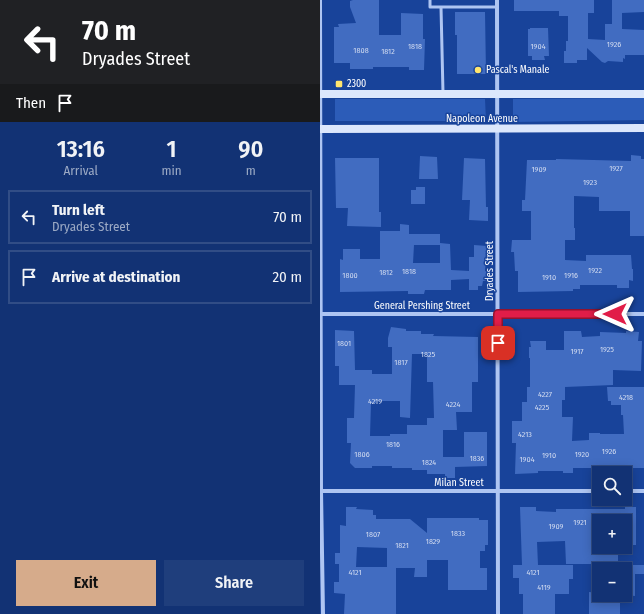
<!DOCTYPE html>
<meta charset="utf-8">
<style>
body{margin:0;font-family:"Fira Sans Condensed",sans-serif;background:#1f3e7c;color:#f1f3f6;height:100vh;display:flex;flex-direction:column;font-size:15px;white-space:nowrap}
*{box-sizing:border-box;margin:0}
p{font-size:13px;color:#9caac5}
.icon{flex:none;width:22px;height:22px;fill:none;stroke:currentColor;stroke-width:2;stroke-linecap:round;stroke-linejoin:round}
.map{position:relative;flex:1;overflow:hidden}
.side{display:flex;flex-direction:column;background:#123274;width:320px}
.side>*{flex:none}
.hud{background:#202124;color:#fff;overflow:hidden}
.buttons{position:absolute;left:272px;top:466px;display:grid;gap:8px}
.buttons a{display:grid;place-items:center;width:40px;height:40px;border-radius:0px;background:#123274;box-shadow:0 2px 10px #0003,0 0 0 1px #314d86;font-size:20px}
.pin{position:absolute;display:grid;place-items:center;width:34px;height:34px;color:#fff;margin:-17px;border-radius:8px;box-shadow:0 2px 6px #0006}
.me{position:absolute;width:44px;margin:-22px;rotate:270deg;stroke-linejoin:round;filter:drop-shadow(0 0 3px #0008)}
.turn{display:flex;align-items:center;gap:14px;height:84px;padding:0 16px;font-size:18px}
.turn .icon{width:52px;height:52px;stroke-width:2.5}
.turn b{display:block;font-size:28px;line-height:34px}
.then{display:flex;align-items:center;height:38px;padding:0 16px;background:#0003;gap:8px;font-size:15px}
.eta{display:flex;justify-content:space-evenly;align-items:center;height:68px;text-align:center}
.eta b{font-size:24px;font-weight:600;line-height:28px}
.cta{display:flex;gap:8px;margin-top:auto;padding:8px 16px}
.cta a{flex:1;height:46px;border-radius:0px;background:#d6ab8b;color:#111;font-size:16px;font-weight:600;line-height:46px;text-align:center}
.cta a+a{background:#1f3e7c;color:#f1f3f6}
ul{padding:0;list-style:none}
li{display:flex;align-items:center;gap:12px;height:54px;margin:0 8px 6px;padding:0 8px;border:2px solid #314d86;border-radius:0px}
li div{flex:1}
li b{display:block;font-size:15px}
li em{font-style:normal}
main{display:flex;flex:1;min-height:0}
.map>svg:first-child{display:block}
.green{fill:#2c5cb8}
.building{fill:#416cc1;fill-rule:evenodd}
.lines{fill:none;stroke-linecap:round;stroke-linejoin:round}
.lane{stroke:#aec5f2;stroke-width:3}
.street{stroke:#aec5f2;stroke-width:4}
.secondary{stroke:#dce7fc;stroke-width:8}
.route-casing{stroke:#92132f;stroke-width:10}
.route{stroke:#e11d48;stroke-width:7}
.poi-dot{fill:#ffe56e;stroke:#18439a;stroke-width:1.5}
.labels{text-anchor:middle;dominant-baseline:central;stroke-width:3;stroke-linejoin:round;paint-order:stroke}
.number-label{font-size:8px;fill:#d0daf0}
.poi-label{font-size:10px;fill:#fff;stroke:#18439a;text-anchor:start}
.street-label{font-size:10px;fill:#fff;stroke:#18439a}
</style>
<main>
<section class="side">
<div class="hud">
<div class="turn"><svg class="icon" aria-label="left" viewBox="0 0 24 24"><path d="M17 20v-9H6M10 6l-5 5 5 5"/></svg><div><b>70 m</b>Dryades Street</div></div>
<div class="then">Then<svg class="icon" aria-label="arrive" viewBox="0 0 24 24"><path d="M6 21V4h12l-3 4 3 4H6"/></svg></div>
</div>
<div class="eta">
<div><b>13:16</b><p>Arrival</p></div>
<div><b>1</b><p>min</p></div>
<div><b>90</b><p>m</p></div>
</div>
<ul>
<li><svg class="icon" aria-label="left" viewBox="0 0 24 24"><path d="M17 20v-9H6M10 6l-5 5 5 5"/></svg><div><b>Turn left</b><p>Dryades Street</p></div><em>70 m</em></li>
<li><svg class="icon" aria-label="arrive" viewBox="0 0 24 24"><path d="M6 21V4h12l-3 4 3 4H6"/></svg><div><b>Arrive at destination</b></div><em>20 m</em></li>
</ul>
<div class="cta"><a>Exit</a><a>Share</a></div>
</section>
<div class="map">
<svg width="324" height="614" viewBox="0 0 324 614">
<rect width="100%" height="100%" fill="#18439a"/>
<path class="green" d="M 324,98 L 324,120 L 193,122 L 193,99 Z
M 15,99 L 165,99 L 166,121 L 15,121 Z"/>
<path class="building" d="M 33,0 L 59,0 L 59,35 L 81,35 L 81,13 L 103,14 L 103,39 L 105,39 L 104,70 L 89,70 L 89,67 L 53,67 L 53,69 L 30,69 L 30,63 L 14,63 L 14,27 L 19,27 L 18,24 L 36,23 L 30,7 L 30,1 Z
M 194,0 L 274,0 L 274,13 L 268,13 L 268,39 L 285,40 L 285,24 L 292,24 L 292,0 L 324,0 L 324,12 L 302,13 L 302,29 L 324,30 L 324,55 L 305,55 L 305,59 L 303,58 L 303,62 L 288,61 L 285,63 L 282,62 L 267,48 L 267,60 L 257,60 L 257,63 L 244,63 L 244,51 L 246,51 L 246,41 L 248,41 L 248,16 L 239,16 L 239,11 L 194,11 Z
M 135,12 L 165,12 L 166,74 L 137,74 L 137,35 L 135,35 Z
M 210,28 L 228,28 L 229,56 L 224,56 L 225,60 L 212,60 L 212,56 L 208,56 L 208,29 L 210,29 Z
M 311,155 L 321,156 L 321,159 L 324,159 L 324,236 L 310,236 L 310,211 L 279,211 L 279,197 L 254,196 L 254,228 L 255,228 L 255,240 L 245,240 L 245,260 L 266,261 L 266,255 L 311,255 L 312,269 L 313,269 L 313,281 L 309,280 L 309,288 L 297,288 L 297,285 L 260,285 L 260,289 L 253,289 L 253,291 L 198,292 L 198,271 L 195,271 L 194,252 L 191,252 L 192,240 L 211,240 L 211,211 L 202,211 L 202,200 L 205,200 L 207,160 L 236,160 L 236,159 L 311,161 Z
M 100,156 L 117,157 L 118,179 L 99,179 Z
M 15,158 L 59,158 L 59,212 L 61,212 L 61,227 L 27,226 L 28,208 L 16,208 Z
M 144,158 L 165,159 L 166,207 L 168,207 L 168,221 L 149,220 L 150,200 L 142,200 Z
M 96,187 L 105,187 L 105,204 L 91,204 L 91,190 L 96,190 Z
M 80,224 L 89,225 L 89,234 L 120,234 L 120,245 L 94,245 L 93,263 L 120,263 L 120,243 L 130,244 L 131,270 L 149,271 L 149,257 L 154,257 L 154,245 L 167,246 L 165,271 L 168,271 L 168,278 L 166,278 L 166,281 L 163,281 L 162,286 L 158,286 L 158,290 L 149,290 L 149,279 L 131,280 L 131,290 L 105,290 L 104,294 L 88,294 L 88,291 L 20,292 L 20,259 L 23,260 L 23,249 L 40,249 L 40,259 L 60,259 L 60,231 L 80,231 Z
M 71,327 L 86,329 L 86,331 L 101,331 L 101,334 L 114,334 L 113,336 L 158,337 L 158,382 L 152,382 L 152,412 L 136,412 L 137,430 L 123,430 L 123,457 L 144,457 L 144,432 L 167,432 L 167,466 L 135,467 L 135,478 L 125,478 L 125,474 L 107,474 L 107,470 L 92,470 L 92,468 L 72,468 L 72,466 L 52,466 L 52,468 L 35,468 L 30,463 L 31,443 L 27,443 L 27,418 L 34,418 L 35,385 L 19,385 L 19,366 L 15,366 L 15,330 L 34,331 L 35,370 L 52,370 L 52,374 L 72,374 L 72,347 L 68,347 L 68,338 ZM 92,354 L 107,354 L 107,382 L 113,382 L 114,418 L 107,418 L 107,425 L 87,425 L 87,434 L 70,434 L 70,436 L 50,436 L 51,403 L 56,403 L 56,401 L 80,401 L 80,417 L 90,418 Z
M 244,331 L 261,331 L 262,337 L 280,336 L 280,332 L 306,333 L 306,331 L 319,332 L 318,341 L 322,341 L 321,371 L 293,370 L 293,385 L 245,387 L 245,400 L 242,400 L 242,417 L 253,417 L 252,441 L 269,440 L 269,433 L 280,433 L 280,434 L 304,434 L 303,415 L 301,415 L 301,405 L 291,405 L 291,401 L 288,401 L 287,387 L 324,387 L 324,468 L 253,468 L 253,473 L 243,473 L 243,471 L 218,471 L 218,473 L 195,474 L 196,443 L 192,443 L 192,421 L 202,421 L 202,402 L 207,402 L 207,387 L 210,387 L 210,358 L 209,358 L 209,347 L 211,347 L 210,341 L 226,341 L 226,350 L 244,350 Z
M 26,507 L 37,507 L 36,509 L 53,510 L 53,515 L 56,515 L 56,519 L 90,519 L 107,533 L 107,518 L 159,518 L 159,520 L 168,520 L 168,545 L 165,545 L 165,551 L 160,551 L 160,568 L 167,568 L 167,590 L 128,590 L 128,560 L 107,560 L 107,577 L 94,577 L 95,568 L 76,568 L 76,614 L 24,614 L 25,594 L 14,593 L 14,582 L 19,582 L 19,564 L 15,564 L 15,553 L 20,553 L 20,525 L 26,526 ZM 37,547 L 67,548 L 67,567 L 36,567 Z
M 200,507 L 216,507 L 216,511 L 236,512 L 236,509 L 305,509 L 305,507 L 316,507 L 316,545 L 305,545 L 305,521 L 279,521 L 279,553 L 298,553 L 298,564 L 246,564 L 245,541 L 217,542 L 218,565 L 253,565 L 253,579 L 249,579 L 249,594 L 235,594 L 235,614 L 203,614 L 203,594 L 199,594 L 199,578 L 193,578 L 193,565 L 202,565 Z
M 305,565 L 324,565 L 324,574 L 315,574 L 315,596 L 305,595 Z
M 269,592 L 279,593 L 279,595 L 300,595 L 300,614 L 269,614 Z"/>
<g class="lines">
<path class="lane" d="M 110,0 L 110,7 L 177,7
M 121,7 L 123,93"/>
<path class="street" d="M 0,0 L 1,491 L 3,614
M 177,0 L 178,614
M 0,314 L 324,314
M 0,491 L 279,491
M 305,491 L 324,491"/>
<path class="secondary" d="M 0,94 L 324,94
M 0,129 L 324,128"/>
</g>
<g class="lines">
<defs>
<path id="route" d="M 178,343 L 178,314 L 295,314"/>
</defs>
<use href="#route" class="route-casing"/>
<use href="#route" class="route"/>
</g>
<g class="poi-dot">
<circle cx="158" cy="70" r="4"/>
<rect x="15" y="80" width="8" height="8" rx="2"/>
</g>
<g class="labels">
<g class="number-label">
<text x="294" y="44">1926</text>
<text x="95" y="46">1818</text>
<text x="218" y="46">1904</text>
<text x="41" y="50">1808</text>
<text x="68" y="51">1812</text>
<text x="296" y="168">1927</text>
<text x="219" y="169">1909</text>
<text x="270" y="182">1923</text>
<text x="275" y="270">1922</text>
<text x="89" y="271">1818</text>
<text x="66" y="272">1812</text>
<text x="30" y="275">1800</text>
<text x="251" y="275">1916</text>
<text x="229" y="277">1910</text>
<text x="24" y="343">1801</text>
<text x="287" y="349">1925</text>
<text x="257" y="351">1917</text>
<text x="108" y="354">1825</text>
<text x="81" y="362">1817</text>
<text x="225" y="394">4227</text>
<text x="306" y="397">4218</text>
<text x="55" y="401">4219</text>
<text x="133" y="404">4224</text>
<text x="222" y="407">4225</text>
<text x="205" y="434">4213</text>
<text x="73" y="444">1816</text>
<text x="289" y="451">1926</text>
<text x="42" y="454">1806</text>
<text x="262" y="454">1920</text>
<text x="229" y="455">1910</text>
<text x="157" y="458">1836</text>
<text x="207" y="459">1904</text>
<text x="109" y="462">1824</text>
<text x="260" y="522">1921</text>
<text x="236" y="526">1909</text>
<text x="138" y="533">1833</text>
<text x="53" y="534">1807</text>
<text x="113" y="541">1829</text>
<text x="82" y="545">1821</text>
<text x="35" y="572">4121</text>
<text x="213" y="572">4121</text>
<text x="224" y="587">4119</text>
</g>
<g class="poi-label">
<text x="166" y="70">Pascal's Manale</text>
<text x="27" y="84">2300</text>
</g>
<g class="street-label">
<text x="162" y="119">Napoleon Avenue</text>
<text transform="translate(170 271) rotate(-90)">Dryades Street</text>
<text x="102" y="306">General Pershing Street</text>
<text x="139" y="483">Milan Street</text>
</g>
</g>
</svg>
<div class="buttons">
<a><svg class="icon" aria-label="search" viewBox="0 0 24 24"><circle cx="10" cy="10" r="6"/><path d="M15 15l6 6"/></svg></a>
<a>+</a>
<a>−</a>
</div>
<div class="pin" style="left:178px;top:343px;background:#d93025"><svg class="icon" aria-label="arrive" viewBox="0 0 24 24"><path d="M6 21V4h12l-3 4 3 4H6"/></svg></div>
<svg class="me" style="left:295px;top:314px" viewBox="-20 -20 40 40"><path d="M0-17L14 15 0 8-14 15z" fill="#e11d48" stroke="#fff" stroke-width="4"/></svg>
</div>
</main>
